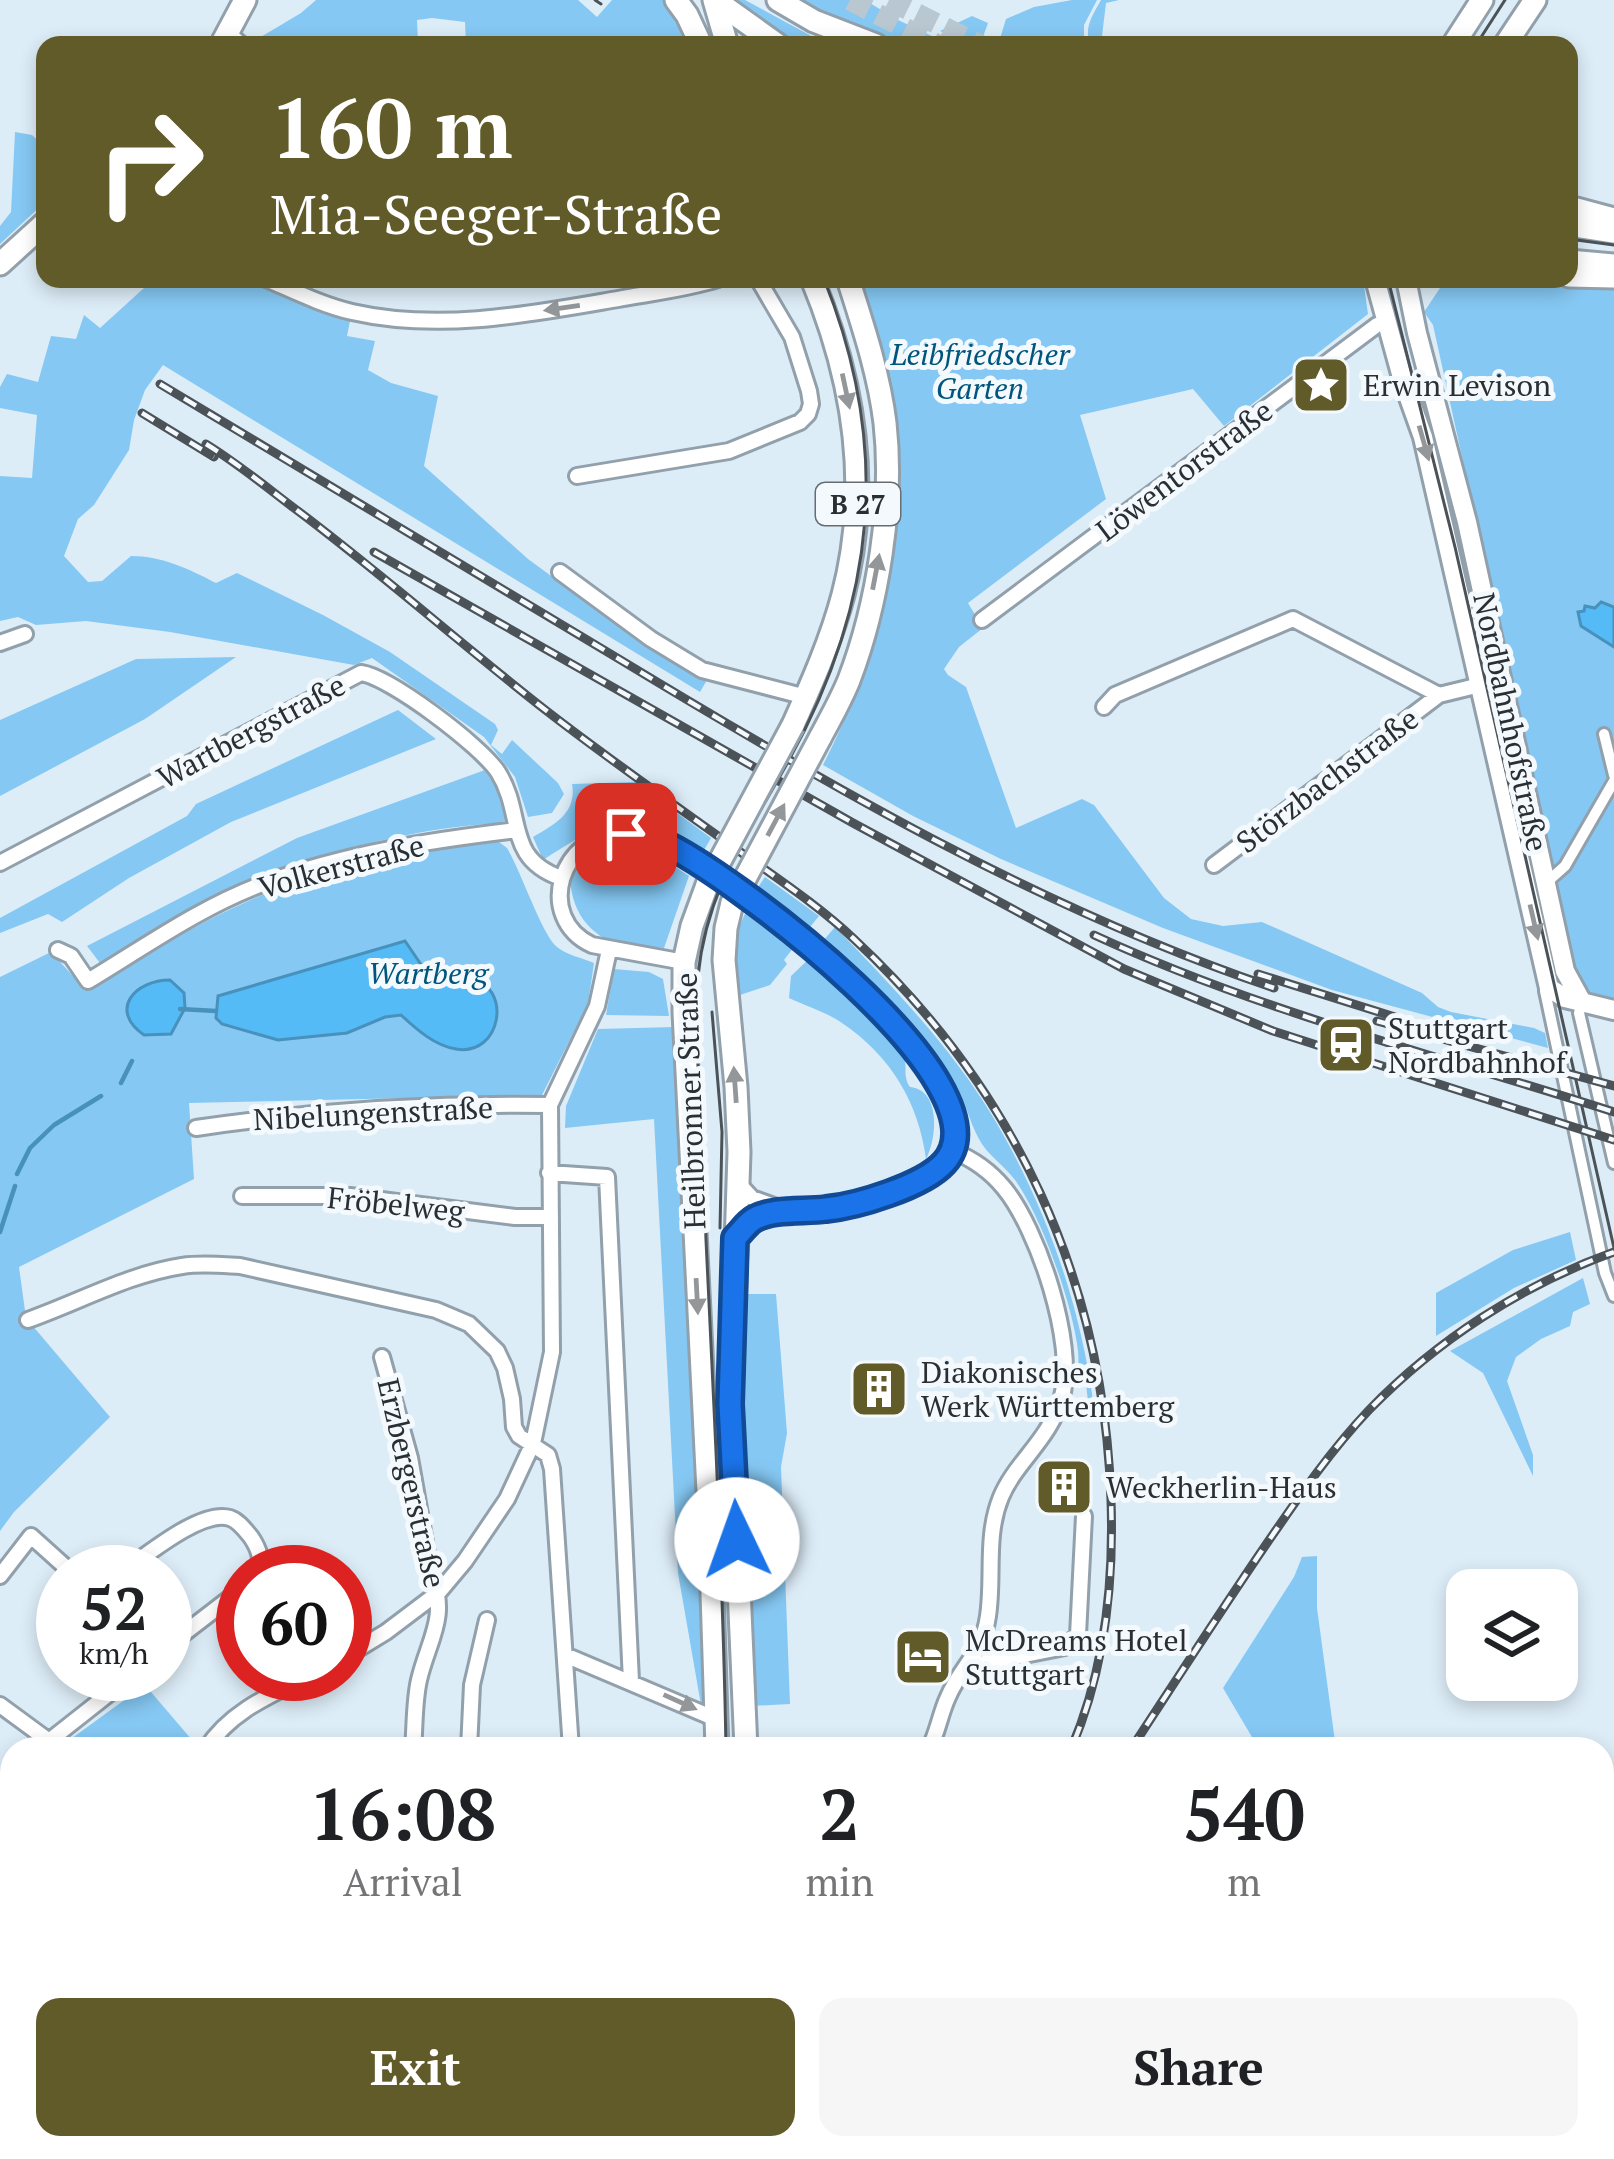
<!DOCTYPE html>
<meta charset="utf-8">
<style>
body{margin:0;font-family:"PT Serif",serif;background:#f6f6f6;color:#202124;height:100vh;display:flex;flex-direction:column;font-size:45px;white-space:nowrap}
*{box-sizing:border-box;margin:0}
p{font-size:39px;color:#757577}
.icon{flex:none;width:66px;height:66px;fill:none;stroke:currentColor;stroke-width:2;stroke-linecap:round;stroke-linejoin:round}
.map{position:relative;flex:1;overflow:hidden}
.details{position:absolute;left:0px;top:1737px;width:1614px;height:423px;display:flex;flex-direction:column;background:#fff;border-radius:36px 36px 0 0;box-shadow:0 6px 18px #0003}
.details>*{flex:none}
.top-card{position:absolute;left:36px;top:36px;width:1542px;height:252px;border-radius:24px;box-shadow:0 6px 18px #0003;background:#605b28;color:#fff;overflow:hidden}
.fabs{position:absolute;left:1446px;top:1569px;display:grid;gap:24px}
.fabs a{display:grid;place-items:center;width:132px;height:132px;border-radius:24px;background:#fff;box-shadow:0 6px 18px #0003;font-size:60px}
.speed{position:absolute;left:36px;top:1545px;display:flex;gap:24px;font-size:60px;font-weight:700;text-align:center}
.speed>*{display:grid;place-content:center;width:156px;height:156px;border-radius:50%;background:#fff;box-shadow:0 6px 18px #0003;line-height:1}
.speed small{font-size:30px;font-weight:400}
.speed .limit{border:18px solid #d22;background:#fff;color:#111}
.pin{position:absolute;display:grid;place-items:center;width:102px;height:102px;color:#fff;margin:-51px;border-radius:24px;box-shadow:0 6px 18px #0006}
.me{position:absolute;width:132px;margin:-66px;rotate:357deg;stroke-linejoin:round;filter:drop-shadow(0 0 9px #0008)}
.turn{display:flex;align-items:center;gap:42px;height:252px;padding:0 36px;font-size:54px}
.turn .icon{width:156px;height:156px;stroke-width:2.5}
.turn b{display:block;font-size:84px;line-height:102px}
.eta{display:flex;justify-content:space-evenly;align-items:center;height:204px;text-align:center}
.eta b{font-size:72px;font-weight:700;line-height:84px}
.primary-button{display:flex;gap:24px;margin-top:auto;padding:24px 36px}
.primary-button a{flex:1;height:138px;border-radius:24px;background:#605b28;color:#fff;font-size:48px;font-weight:700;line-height:138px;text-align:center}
.primary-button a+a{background:#f6f6f6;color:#202124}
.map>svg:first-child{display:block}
.green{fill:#85c8f3}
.water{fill:#54bbf7;stroke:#4791bc;stroke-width:3}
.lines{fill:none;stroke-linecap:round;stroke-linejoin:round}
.stream{stroke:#4791bc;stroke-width:4.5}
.primary-tunnel{stroke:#b9c7d1;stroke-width:21;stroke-dasharray:21 10;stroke-linecap:butt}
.pedestrian-casing{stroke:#91a0ab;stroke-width:16}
.minor-casing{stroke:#91a0ab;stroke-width:20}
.tertiary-casing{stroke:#91a0ab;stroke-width:24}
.secondary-casing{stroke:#91a0ab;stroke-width:27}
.primary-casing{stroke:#91a0ab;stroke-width:27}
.pedestrian{stroke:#fff;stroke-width:10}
.minor{stroke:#fff;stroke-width:14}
.tertiary{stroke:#fff;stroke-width:18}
.secondary{stroke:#fff;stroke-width:21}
.primary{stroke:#fff;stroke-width:21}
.tram{stroke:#4b5358;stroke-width:3}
.rail-casing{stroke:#4b5358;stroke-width:9}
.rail{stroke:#f3f9fd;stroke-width:4.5;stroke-dasharray:14;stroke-linecap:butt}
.primary-bridge-casing{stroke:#91a0ab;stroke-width:27;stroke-linecap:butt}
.primary-bridge{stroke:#fff;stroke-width:21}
.oneway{fill:#949799}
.route-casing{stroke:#114b97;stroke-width:30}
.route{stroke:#1a73e8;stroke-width:21}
.labels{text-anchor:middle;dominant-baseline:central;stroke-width:10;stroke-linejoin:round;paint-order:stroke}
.shield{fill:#f3f9fd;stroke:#666c70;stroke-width:3}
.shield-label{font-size:27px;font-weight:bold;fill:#292f33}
.park-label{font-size:30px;font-style:italic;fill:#00557c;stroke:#f3f9fd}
.poi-label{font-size:30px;fill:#292f33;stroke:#f3f9fd;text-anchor:start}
.street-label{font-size:30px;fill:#292f33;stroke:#f3f9fd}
</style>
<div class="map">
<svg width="1614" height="2159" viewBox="0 0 1614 2159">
<rect width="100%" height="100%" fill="#ddedf8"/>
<path class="green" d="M 316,0 L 578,0 L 597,17 L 612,0 L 667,0 L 685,30 L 689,45 L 466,45 L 465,22 L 432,18 L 417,20 L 418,45 L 255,45 L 254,41 L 301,13 Z
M 726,0 L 745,0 L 828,45 L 794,45 Z
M 798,0 L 865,0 L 896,19 L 951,45 L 899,45 L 828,17 Z
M 1072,0 L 1097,0 L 1084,25 L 1084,45 L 998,45 L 1006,19 L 1034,7 Z
M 1101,0 L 1119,0 L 1106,3 L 1102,36 L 1104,45 L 1090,45 C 1084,27 1092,16 1101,0 Z
M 972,16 L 988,23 L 980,45 L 940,31 Z
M 15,132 L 32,135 L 45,147 L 45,202 L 0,244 L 0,226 L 11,212 Z
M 150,279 L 252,279 L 350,321 L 347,336 L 375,341 L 368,370 L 391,383 L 438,396 L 424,466 L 528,559 L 621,627 L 707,680 L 700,692 L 163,365 L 145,390 L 134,420 L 129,450 L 94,505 L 78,519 L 64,556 L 88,582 L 102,581 L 131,556 C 162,556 189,569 216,583 L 237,573 L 323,615 L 390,652 L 495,724 L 498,730 L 491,745 L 502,754 L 512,740 L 558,783 L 564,794 L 552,813 L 528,817 L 515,777 L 484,737 L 372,658 L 354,665 L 170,632 L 86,621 L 36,625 L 18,617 L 0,621 L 0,476 L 32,478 L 37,415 L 0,408 L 0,387 L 7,374 L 38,382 L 51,336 L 76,339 L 84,315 L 100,328 L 144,288 Z
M 858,279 L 1363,279 L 1368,314 L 1224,426 L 1193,389 L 1080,415 L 1106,499 L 968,603 L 983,628 L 959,647 L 944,669 L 948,675 L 966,687 L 1016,828 L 1082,799 L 1094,805 L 1164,898 L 1191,919 L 1223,926 L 1262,922 L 1422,993 L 1438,1007 L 1451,1012 L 1534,1028 L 1545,1033 L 1548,1048 L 1332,990 L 1163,928 L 1001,859 L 913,816 L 823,765 C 837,737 850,709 861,680 C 886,612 903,494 896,423 C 890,374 875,325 858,279 Z
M 1446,279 L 1503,279 L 1544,285 L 1614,284 L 1614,1010 L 1582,1002 L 1433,325 L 1424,312 Z
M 236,657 L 145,719 L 0,796 L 0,720 L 136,659 Z
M 398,710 L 436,739 L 231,822 L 129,878 L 62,922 L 48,914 L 0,933 L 0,918 L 187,816 L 196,804 Z
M 485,770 L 505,802 L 505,823 C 407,827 292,859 204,904 C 169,922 134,944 100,963 L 87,946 L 297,838 Z
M 635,782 L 711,838 L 699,859 C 686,850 665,830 651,825 C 613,812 573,841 543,860 L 533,837 C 555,824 577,813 572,784 Z
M 623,841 L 659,856 L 689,876 L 664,948 C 652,947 636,949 624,946 C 588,937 570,909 570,874 L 588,854 Z
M 458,842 L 499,842 L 507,848 C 521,871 542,935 557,947 C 567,955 582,958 594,963 L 588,1004 L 542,1095 L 189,1103 L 194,1179 L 19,1267 L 26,1318 L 110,1417 L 14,1512 L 0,1531 L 0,977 L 51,952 L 84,988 C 169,940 247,895 341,865 C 378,854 420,850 458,842 Z
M 765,877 L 819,916 L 806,932 L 754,893 Z
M 748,909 L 797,943 L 784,960 L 787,964 L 770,985 L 734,997 C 732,967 731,935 748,909 Z
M 835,927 C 891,985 951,1047 993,1117 C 1046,1206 1081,1305 1094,1408 L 1089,1410 L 1086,1384 L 1077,1379 C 1078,1370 1079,1360 1078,1351 C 1073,1306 1042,1217 1015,1180 C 1005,1166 987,1155 979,1139 C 969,1121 965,1099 954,1081 C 925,1029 869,978 823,941 Z
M 813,955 C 844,984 878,1014 901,1050 C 910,1064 901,1074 910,1087 C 941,1090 937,1138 926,1159 C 919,1103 890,1055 842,1023 C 826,1012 806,1006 789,998 L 791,976 Z
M 614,969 L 649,972 L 663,979 L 669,1016 L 606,1015 Z
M 675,1027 L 710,1707 L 701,1705 L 678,1573 L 654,1119 L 565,1128 L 566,1106 L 598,1029 Z
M 1570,1232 L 1576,1260 L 1514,1288 L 1436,1336 L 1436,1293 L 1513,1250 Z
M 1583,1278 L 1590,1304 L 1573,1312 L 1570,1326 L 1541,1339 L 1516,1357 L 1507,1381 L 1533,1455 L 1533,1476 L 1483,1373 L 1450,1351 Z
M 741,1294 L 776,1294 L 787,1433 L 781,1467 L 790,1704 L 751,1706 L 737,1399 Z
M 1317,1556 L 1317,1608 L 1336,1749 L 1259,1749 L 1223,1688 L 1294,1577 L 1302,1557 Z
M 145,1685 L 192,1740 L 187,1749 L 57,1749 Z
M 12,2139 L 12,2148 L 182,2148 L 172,2159 L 0,2159 L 0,2141 Z
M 317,2148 L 381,2148 L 372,2159 L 308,2159 Z
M 432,2148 L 614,2148 L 615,2159 L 422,2159 Z"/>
<path class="water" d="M 1601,602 L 1614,607 L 1614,647 L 1581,626 L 1578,612 L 1584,611 L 1585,606 L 1595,608 Z
M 405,941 L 433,982 C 444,979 457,974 469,977 C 514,987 501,1057 456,1049 C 435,1046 416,1029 401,1015 L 385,1017 L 347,1033 L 278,1040 L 222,1024 L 216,1018 L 218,996 Z
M 170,980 L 184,993 L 185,1008 L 171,1034 L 144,1035 C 108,1010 135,980 170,980 Z"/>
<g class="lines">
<path class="stream" d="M 180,1009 L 216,1011
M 121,1083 L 132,1061
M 17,1174 L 30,1148 L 54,1125 L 101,1096
M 0,1232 L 15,1186"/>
<path class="primary-tunnel" d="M 850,0 L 938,45
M 889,0 L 980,45"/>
<defs>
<path id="pedestrian" d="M 1604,734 L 1614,775
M 1547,882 L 1565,866 L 1614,781
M 1545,991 L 1605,1273 L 1614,1296
M 1582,1002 L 1579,1013 L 1614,1163"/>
<path id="minor" d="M 228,33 L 242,45
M 266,279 C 294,291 322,305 352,312 C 440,332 531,314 618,299 C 651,293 686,289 718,279
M 577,476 L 729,451 L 800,422 L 808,414 L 811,404 L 809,391 L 792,337 L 758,279
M 560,572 L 651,639 L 702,670 L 806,697
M 982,620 L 1377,325 L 1386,323
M 0,643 L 25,634
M 1104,707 L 1115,695 L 1293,619 L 1439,695 L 1480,685 L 1500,664
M 0,863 L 361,673 C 390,677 481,746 498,772 C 525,815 504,858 561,878
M 1214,865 L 1439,695
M 58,950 L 71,956 L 88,981 C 146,946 202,906 265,883 C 346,853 432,840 517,830
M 684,962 L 592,945 C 534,918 560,832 624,834 C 703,836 926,1032 952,1108 C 958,1125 957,1145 946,1160 C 927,1184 862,1205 831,1209 C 809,1212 768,1208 750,1221 C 745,1224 742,1230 738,1234
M 196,1128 C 312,1111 432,1103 550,1105
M 549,1173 L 607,1177 L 631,1681
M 738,1183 L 752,1198 L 785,1210
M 242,1196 L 350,1196 L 515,1217 L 550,1217
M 28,1320 C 79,1302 129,1274 182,1266 C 201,1263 221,1265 240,1266 L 436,1310 L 469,1324 L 497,1351 L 505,1368 L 512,1399 L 514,1427 L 519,1436 L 548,1455 L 552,1469 L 571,1749
M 382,1357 L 410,1458 L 431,1576 C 449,1616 428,1641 419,1680 C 414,1702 415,1727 413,1749
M 122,1572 C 146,1556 201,1509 230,1518 C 239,1521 245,1530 251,1537 C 259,1549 262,1558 259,1572
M 0,1576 L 31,1536 L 71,1572
M 165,1648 L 243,1588
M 565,1655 L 716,1719
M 345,1657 L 386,1632 L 439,1592 L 465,1561 L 507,1499 L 533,1443 L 552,1352 L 550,1105 L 597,1006 L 609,950
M 968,1666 L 1065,1647 L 1078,1635 L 1084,1516
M 0,1705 L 49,1741
M 43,1749 L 49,1741 L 134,1674
M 206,1749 C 231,1710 273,1694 313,1674
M 469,1749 L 472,1685 L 487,1620
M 929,1749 C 938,1732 940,1714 948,1697 C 961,1666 983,1653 988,1616 C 994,1576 985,1536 1001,1497 C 1016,1461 1050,1440 1062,1396 C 1076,1344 1038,1229 1004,1188 C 990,1171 973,1159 953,1151
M 12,1806 L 3,1851 L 12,1905
M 0,2125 L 12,2122
M 233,2159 L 245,2148"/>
<path id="tertiary" d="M 1375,279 L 1403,381 L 1423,437 L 1549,988 L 1565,998 L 1614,1010
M 1406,279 L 1417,333 L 1467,522 L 1565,971 L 1582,1002"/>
<path id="secondary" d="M 715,0 L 778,45
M 778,0 L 814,21 L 876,45
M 221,45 L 245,0
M 1453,45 L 1482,0
M 1505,45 L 1535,0
M 1569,207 L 1614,219
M 0,264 L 45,223
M 1569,276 L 1614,277"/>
<path id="primary" d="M 676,0 L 687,15 L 701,45
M 714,0 L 727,45
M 1569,225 L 1614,232
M 1569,261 L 1614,265
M 793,725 C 812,683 831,640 843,595 C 871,488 854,380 812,279
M 820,738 C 830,719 841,700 849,680 C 878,604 894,503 885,423 C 879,374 863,326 848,279
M 707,885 L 692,926 L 684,962 L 684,1012 L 710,1531 L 717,1749
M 732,903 L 726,928 L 724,960 L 736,1087 L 739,1152 L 731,1404 L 746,1749
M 721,2148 L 722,2159
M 766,2148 L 766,2159"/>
</defs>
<use href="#pedestrian" class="pedestrian-casing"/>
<use href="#minor" class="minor-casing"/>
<use href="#tertiary" class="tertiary-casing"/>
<use href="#secondary" class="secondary-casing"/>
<use href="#primary" class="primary-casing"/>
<use href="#pedestrian" class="pedestrian"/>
<use href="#minor" class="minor"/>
<use href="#tertiary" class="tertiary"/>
<use href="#secondary" class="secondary"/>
<use href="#primary" class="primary"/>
<path class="tram" d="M 595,0 L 601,4
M 1476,45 L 1505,0
M 1569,239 L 1614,245
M 1388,279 L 1455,547 L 1614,1248
M 712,1012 L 722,1132 L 720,1228
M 726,1749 C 723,1579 714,1409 706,1240 C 704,1182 700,1124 698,1067 C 697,1037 695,1006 698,976 C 707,887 748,835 789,760 C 876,602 892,448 824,279
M 735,2148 L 741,2159
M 407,2159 L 416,2148"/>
<defs>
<path id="rail" d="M 160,384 C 313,476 466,567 619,659 C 829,786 1040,909 1274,988
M 142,413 L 214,457
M 206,444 C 237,463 265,486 294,508 C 381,573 462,645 548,712 C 610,760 675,805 739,851 C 778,879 819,906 854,939 C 1015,1089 1104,1280 1111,1500 C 1114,1585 1105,1670 1071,1749
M 374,552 L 853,823 L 1124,969 L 1273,1031 L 1614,1140
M 1094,935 C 1261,1012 1440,1056 1614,1112
M 1258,974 L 1395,1017
M 1377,1021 L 1614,1086
M 1131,1749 C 1175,1682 1218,1615 1263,1549 C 1296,1501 1329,1452 1369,1410 C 1437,1340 1522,1285 1614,1252
M 856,2159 L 864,2148"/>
</defs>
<use href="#rail" class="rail-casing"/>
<use href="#rail" class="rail"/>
<defs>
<path id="primary-bridge" d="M 707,885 L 793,725
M 732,903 L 820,738"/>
</defs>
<use href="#primary-bridge" class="primary-bridge-casing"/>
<use href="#primary-bridge" class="primary-bridge"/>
</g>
<defs><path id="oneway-solid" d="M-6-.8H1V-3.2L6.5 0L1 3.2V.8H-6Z" transform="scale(3)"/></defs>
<g class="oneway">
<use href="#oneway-solid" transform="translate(562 308) rotate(172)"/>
<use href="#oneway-solid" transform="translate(846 391) rotate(78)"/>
<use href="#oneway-solid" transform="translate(1424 443) rotate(74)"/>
<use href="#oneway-solid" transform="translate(876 572) rotate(-79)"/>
<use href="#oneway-solid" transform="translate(776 820) rotate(-62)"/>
<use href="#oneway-solid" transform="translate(1534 922) rotate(77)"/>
<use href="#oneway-solid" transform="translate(735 1085) rotate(-94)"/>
<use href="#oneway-solid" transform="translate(697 1296) rotate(87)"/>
<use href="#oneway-solid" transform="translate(680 1702) rotate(24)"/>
</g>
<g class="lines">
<defs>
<path id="route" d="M 626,834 C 638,835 650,837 661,842 C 725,869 1015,1086 944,1163 C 923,1186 857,1206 826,1209 C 804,1212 774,1208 754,1219 C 747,1223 741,1232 735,1238 L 730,1404 L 737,1540"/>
</defs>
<use href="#route" class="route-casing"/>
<use href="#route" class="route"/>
</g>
<defs>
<symbol id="sight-square" viewBox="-11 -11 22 22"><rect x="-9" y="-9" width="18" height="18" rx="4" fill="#605b28" stroke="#f3f9fd"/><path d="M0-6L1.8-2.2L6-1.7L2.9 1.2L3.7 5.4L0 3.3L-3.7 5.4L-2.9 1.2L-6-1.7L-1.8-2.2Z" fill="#fff"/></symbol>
<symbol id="station-square" viewBox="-11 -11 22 22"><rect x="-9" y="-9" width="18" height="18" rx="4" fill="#605b28" stroke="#f3f9fd"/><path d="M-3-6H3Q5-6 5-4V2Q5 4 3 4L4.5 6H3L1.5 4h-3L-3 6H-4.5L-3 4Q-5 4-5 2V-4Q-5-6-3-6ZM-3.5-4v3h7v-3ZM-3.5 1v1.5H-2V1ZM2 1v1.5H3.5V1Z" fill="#fff"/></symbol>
<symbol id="building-square" viewBox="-11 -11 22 22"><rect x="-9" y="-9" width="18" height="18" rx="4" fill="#605b28" stroke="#f3f9fd"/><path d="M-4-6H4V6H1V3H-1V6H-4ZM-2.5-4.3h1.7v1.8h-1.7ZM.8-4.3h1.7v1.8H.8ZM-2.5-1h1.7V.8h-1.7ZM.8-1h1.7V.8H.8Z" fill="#fff"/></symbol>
<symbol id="hotel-square" viewBox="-11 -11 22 22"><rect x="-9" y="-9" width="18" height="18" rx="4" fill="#605b28" stroke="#f3f9fd"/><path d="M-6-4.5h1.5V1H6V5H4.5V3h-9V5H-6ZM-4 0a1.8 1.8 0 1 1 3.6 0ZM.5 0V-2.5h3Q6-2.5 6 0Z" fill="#fff"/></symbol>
</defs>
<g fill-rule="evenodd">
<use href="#sight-square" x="1288" y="352" width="66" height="66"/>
<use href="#station-square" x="1313" y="1012" width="66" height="66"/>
<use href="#building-square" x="846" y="1356" width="66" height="66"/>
<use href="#building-square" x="1031" y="1454" width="66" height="66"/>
<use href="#hotel-square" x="890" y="1624" width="66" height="66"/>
</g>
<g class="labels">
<rect class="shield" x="816" y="483" width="84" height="42" rx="9"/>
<g class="shield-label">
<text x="858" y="504">B 27</text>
</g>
<g class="park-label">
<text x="980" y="354">Leibfriedscher<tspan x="980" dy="34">Garten</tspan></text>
<text x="428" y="973">Wartberg</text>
</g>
<g class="poi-label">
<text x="1363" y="385">Erwin Levison</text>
<text x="1388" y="1028">Stuttgart<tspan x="1388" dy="34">Nordbahnhof</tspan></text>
<text x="921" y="1372">Diakonisches<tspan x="921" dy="34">Werk Württemberg</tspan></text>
<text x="1106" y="1487">Weckherlin-Haus</text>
<text x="965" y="1640">McDreams Hotel<tspan x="965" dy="34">Stuttgart</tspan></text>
</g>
<g class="street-label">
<text transform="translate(1184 470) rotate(-37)">Löwentorstraße</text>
<text transform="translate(1511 722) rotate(78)">Nordbahnhofstraße</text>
<text transform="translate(251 731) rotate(-28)">Wartbergstraße</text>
<text transform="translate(1327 780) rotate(-37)">Störzbachstraße</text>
<text transform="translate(341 866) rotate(-15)">Volkerstraße</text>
<text transform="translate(690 1101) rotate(-92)">Heilbronner Straße</text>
<text transform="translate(373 1113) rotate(-3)">Nibelungenstraße</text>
<text transform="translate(396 1204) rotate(6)">Fröbelweg</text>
<text transform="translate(412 1483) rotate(77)">Erzbergerstraße</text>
</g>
</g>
</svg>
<div class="fabs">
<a><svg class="icon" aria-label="layers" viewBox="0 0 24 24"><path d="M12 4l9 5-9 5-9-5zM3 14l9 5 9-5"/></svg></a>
</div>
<div class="speed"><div>52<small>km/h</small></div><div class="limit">60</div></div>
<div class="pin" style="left:626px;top:834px;background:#d93025"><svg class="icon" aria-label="arrive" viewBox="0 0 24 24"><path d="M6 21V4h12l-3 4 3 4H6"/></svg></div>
<svg class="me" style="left:737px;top:1540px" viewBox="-20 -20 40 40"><circle r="19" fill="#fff"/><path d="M0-13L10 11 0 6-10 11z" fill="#1a73e8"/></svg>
<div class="top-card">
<div class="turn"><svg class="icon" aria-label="right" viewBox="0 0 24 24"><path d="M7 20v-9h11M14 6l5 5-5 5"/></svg><div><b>160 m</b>Mia-Seeger-Straße</div></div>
</div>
<section class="details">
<div class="eta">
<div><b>16:08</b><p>Arrival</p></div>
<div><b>2</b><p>min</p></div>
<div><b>540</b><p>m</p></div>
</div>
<div class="primary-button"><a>Exit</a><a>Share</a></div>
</section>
</div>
